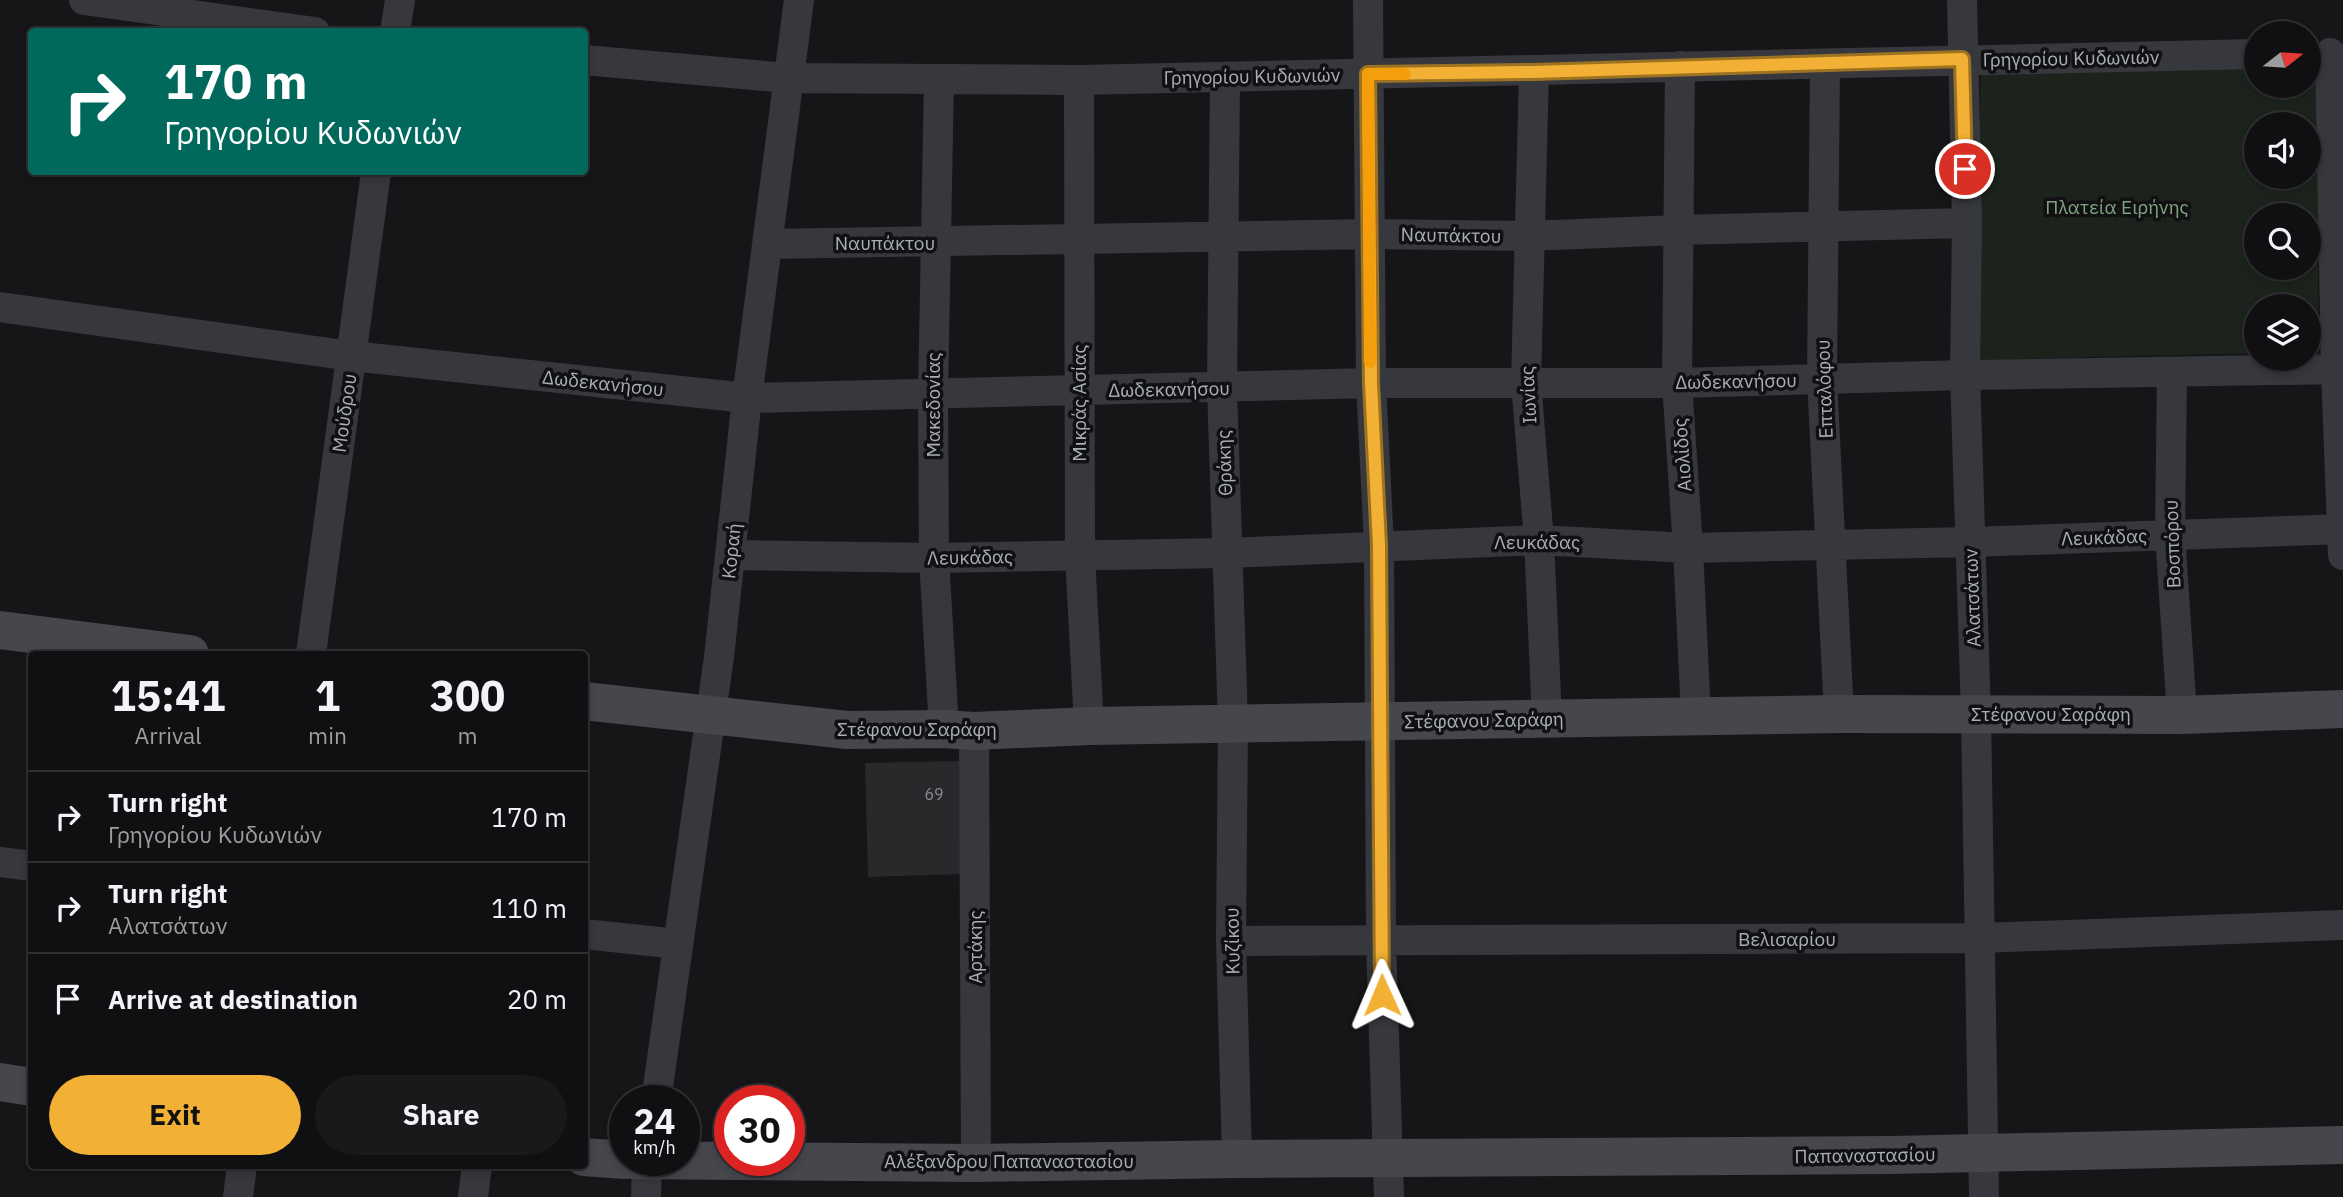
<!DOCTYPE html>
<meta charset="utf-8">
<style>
body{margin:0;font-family:"IBM Plex Sans",sans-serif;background:#19191b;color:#f1f3f6;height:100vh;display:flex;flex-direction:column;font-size:26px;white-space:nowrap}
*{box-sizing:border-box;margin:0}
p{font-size:23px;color:#9c9d9f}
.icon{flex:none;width:38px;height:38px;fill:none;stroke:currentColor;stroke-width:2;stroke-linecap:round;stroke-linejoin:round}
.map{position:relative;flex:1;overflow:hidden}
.details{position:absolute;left:28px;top:651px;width:560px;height:518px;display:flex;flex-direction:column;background:#101012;border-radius:7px;box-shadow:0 4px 10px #0003,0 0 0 2px #303032}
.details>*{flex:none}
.hud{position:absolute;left:28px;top:28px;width:560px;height:147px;border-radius:7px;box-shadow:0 4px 10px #0003,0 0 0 2px #303032;background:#00695c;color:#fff;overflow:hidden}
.needle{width:46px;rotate:73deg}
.fabs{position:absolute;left:2244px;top:21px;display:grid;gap:14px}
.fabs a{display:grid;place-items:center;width:77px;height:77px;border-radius:50%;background:#101012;box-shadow:0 4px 10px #0003,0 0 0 2px #303032;font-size:35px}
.speed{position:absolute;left:609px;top:1085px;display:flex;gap:14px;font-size:35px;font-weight:700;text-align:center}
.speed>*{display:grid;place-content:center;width:91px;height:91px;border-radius:50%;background:#101012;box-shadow:0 4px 10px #0003,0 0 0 2px #303032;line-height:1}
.speed small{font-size:18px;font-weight:400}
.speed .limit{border:10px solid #d22;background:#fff;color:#111}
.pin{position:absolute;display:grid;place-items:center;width:60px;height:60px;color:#fff;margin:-30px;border:4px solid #fff;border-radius:50%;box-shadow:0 2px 7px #0007}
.me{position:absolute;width:77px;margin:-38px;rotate:359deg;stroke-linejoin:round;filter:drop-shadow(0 0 5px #0008)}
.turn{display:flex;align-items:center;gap:24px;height:147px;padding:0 21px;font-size:32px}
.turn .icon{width:91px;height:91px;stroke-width:2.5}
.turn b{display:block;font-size:49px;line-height:60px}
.eta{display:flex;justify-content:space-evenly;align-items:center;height:119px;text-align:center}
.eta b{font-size:42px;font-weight:800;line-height:49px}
.primary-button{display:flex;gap:14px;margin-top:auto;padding:14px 21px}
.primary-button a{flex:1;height:80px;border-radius:42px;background:#f2b134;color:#111;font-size:28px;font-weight:800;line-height:80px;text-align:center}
.primary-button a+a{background:#19191b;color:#f1f3f6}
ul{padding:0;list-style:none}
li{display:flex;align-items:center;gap:21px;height:91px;padding:0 21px;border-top:2px solid #303032}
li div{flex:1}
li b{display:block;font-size:26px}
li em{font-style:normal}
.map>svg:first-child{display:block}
.green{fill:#1c231d;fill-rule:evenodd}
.building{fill:#29292c}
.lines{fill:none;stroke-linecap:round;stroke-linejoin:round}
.street{stroke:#37383d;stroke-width:30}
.secondary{stroke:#45474d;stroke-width:38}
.route-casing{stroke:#9d7322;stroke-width:18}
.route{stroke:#f2b134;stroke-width:12}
.slow{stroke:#f59e0b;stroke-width:12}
.labels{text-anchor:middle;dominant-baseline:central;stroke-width:7;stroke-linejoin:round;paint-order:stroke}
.number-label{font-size:16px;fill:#888b94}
.street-label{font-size:19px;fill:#a8adb8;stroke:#111113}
.park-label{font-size:19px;fill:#7fa381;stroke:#111113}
</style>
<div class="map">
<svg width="2343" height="1197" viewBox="0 0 2343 1197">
<rect width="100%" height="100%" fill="#161618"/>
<path class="green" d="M 2308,62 L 2318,62 L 2318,351 L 2308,351 L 2308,306 L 2256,306 L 2256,353 L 1972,360 L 1981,70 L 2256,63 L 2256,86 L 2308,86 ZM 2256,124 L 2308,124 L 2308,177 L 2256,177 ZM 2256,215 L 2308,215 L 2308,268 L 2256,268 Z"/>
<path class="building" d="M 959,761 L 962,874 L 868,877 L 865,763 Z"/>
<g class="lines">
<path class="street" d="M 84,0 L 315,32
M 1368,0 L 1371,383 L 1379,545 L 1381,940 L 1389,1197
M 1962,0 L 1967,223 L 1965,375 L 1976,714 L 1984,1197
M 395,32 L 400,0
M 2330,53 L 2336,369 L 2343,555
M 584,60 L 788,78 L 1079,80 L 2256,54
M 1825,64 L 1822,379 L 1839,714
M 1680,66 L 1677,383 L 1688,548 L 1696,717
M 1534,72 L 1526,383 L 1539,540 L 1547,719
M 1225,77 L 1222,388 L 1233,723 L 1231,941 L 1237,1159
M 939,80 L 933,395 L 934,558 L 944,729
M 1079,80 L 1080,555 L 1089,726
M 768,244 L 1370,234 L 1528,236 L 1677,230 L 1967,223
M 0,307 L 351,356 L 747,398 L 1371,383 L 1677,383 L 1965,375 L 2343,369
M 2172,373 L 2170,534 L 2182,715
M 731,555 L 934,558 L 1227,553 L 1539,540 L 1688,548 L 1971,542 L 2343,529
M 311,654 L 376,172
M 974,731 L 976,1163
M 0,862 L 32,866
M 584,934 L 678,944
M 1231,941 L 1980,938 L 2343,925
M 656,1101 L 719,657 L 747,398 L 799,0
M 238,1197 L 242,1166
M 473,1197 L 477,1166
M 646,1197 L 647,1160"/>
<path class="secondary" d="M 0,630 L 190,654
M 584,701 L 847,730 L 944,729 L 974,731 L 1089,726 L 1839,714 L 2182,715 L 2343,709
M 0,1082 L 32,1087
M 584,1157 L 625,1160
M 633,1160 L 976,1163 L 1237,1159 L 1892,1155 L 2343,1145"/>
</g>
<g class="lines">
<defs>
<path id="route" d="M 1382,995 L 1379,545 L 1371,383 L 1368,74 L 1534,72 L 1962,59 L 1965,169"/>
</defs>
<use href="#route" class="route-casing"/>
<use href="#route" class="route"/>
<path class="slow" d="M 1370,362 L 1368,74 L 1405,74"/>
</g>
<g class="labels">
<g class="number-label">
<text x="934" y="794">69</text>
</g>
<g class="street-label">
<text transform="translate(2071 58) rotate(-1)">Γρηγορίου Κυδωνιών</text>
<text transform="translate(1252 76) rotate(-1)">Γρηγορίου Κυδωνιών</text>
<text transform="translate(1451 235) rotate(1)">Ναυπάκτου</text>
<text x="885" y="243">Ναυπάκτου</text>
<text transform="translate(1736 381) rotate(-1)">Δωδεκανήσου</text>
<text transform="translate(603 383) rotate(6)">Δωδεκανήσου</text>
<text transform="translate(1169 389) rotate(-1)">Δωδεκανήσου</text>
<text transform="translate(1824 389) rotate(-92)">Επταλόφου</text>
<text transform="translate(1528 395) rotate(-93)">Ιωνίας</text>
<text transform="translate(1079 403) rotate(-90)">Μικράς Ασίας</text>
<text transform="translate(933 405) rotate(-90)">Μακεδονίας</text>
<text transform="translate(344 413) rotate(-82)">Μούδρου</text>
<text transform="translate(1682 455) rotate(-94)">Αιολίδος</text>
<text transform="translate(1224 463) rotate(-92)">Θράκης</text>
<text transform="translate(2104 537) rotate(-2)">Λευκάδας</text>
<text x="1537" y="542">Λευκάδας</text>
<text transform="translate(2172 544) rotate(-92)">Βοσπόρου</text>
<text transform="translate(731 551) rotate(-84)">Κοραή</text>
<text transform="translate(970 557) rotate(-1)">Λευκάδας</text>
<text transform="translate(1972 598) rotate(-92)">Αλατσάτων</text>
<text x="2051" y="714">Στέφανου Σαράφη</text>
<text transform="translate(1484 720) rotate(-1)">Στέφανου Σαράφη</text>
<text x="917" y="729">Στέφανου Σαράφη</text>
<text x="1787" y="939">Βελισαρίου</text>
<text transform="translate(1232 941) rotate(-91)">Κυζίκου</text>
<text transform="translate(975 947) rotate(-90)">Αρτάκης</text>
<text transform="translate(1865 1155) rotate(-1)">Παπαναστασίου</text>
<text x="1009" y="1161">Αλέξανδρου Παπαναστασίου</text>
</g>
<g class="park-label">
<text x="2117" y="207">Πλατεία Ειρήνης</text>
</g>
</g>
</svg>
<div class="fabs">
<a><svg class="needle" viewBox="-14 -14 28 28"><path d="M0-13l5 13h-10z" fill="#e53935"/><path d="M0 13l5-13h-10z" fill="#9c9d9f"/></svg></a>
<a><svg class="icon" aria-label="sound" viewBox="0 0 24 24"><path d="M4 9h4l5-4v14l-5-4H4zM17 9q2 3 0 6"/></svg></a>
<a><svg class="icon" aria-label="search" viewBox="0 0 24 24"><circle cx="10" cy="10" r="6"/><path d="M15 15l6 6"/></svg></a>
<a><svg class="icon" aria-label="layers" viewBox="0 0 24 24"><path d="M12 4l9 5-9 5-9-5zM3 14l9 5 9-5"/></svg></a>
</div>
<div class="speed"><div>24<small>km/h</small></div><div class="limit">30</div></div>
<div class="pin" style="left:1965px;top:169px;background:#d93025"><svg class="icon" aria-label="arrive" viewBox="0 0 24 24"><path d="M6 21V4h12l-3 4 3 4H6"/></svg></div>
<svg class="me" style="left:1382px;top:995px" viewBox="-20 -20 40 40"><path d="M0-17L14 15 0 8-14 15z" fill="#f2b134" stroke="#fff" stroke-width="4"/></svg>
<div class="hud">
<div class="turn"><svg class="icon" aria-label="right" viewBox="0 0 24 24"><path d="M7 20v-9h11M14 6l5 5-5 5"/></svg><div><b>170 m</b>Γρηγορίου Κυδωνιών</div></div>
</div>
<section class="details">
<div class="eta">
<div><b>15:41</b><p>Arrival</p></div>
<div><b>1</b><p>min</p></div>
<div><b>300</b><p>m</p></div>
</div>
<ul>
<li><svg class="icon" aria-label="right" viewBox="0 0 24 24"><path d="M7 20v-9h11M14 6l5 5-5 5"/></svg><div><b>Turn right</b><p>Γρηγορίου Κυδωνιών</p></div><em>170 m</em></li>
<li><svg class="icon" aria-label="right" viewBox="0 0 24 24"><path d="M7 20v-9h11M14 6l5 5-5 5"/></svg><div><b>Turn right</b><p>Αλατσάτων</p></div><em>110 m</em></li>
<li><svg class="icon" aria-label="arrive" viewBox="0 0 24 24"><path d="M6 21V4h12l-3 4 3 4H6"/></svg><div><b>Arrive at destination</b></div><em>20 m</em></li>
</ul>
<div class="primary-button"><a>Exit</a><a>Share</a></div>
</section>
</div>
